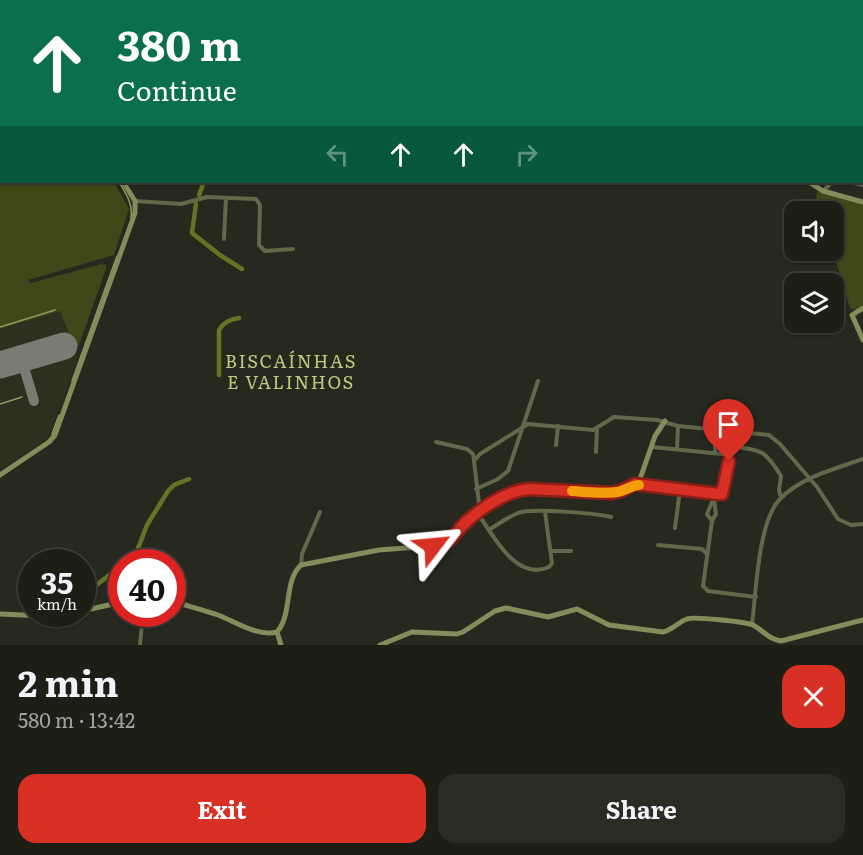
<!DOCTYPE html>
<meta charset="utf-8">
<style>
body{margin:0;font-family:Literata,serif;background:#2a2c24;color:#f1f3f6;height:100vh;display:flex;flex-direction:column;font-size:22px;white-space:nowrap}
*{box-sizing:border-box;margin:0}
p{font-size:20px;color:#a0a2a1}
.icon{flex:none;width:33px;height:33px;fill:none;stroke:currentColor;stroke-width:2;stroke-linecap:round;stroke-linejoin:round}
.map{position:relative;height:645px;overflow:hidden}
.drawer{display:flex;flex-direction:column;background:#1d1f17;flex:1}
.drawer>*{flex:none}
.top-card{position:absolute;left:0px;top:0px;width:864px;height:183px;box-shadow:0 2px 4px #0004,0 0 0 2px #3b3d36;background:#0b6e4f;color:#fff;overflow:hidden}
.fabs{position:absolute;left:784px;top:201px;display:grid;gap:12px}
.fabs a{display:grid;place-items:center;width:60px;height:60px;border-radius:12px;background:#1d1f17;box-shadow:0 2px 4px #0004,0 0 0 2px #3b3d36;font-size:30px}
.speed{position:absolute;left:18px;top:549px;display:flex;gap:12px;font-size:30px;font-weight:700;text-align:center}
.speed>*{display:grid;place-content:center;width:78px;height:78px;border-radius:50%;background:#1d1f17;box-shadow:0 2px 4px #0004,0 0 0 2px #3b3d36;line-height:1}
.speed small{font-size:15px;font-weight:400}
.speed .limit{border:9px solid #d22;background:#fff;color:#111}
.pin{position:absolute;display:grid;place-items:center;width:51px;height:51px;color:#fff;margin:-62px -26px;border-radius:50% 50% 50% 0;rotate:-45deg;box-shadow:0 0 6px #0007}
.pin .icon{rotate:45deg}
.me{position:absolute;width:66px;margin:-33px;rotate:61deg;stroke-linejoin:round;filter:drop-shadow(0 0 4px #0008)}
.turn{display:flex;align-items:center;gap:21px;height:126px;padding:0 18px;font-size:27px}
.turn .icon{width:78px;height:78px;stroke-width:2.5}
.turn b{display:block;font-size:42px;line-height:51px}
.lanes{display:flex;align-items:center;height:57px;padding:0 18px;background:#0003;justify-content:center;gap:30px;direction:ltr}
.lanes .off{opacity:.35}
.round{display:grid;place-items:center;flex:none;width:63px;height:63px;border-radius:18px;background:#2a2c24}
.overview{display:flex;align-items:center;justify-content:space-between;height:102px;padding:0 18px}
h1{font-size:36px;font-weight:700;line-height:45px}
.button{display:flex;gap:12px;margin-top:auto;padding:12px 18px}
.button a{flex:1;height:69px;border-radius:18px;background:#d93025;color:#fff;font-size:24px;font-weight:700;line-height:69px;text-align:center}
.button a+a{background:#2a2c24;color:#f1f3f6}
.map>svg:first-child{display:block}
.built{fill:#2d301f}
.green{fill:#414718}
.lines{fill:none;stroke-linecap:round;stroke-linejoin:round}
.stream{stroke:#929961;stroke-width:1.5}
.canal{stroke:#687225;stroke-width:4.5}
.taxiway{stroke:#7a7b72;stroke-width:10}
.runway{stroke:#7a7b72;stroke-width:27}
.street{stroke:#63684a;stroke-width:4}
.secondary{stroke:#848c5c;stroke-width:5}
.route-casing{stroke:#8d1f18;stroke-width:15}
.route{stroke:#d93025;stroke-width:10}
.slow{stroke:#f59e0b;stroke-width:10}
.labels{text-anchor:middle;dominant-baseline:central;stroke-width:4.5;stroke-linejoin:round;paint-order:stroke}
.neighbourhood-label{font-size:18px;letter-spacing:1.5px;fill:#bdc97d;stroke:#27291f}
</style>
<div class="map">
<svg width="863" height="645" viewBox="0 0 863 645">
<rect width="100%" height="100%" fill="#27291f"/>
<path class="built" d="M 60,311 L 79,357 L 49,435 L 37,446 L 0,470 L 0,329 Z"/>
<path class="green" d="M 0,106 L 2,182 L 114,182 L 129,209 L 114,255 L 28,280 L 31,283 L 101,264 L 106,265 L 106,269 L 79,345 L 75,348 L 60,311 L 0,329 Z
M 817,191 L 863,204 L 863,305 L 856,310 L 850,308 L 833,251 L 834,212 L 823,211 L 816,197 Z"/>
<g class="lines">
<path class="stream" d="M 0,87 L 2,88
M 119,182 C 126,194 133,203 131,218
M 0,327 L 55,310
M 72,381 L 117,256
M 0,404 L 22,397
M 52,434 L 59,415"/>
<path class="canal" d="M 211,2 L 211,0
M 199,195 L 204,182
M 196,204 L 192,233 L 220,255 L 242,269
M 219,375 L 219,330 C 223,323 231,319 239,318
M 124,562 L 137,551 L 147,525 L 168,491 L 174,485 L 189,479
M 94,587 L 122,565"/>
<path class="taxiway" d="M 26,358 L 23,364 L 34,401"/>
<path class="runway" d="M 0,365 L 64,346"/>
<path class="street" d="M 516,2 L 516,0
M 785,2 L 785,0
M 827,2 L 827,0
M 862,14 L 863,13
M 862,75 L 863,75
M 862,124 L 863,123
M 862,150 L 863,149
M 862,155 L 863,155
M 849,182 L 863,185
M 823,191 L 832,182
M 135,201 L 181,204 L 207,197 L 256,199 L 260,205 L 259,245 L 265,251 L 293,249
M 224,239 L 226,198
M 436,442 L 467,449 L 473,454 L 474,460
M 556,445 L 558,426
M 652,447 L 732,455
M 733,447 C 762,450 765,450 781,476 L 779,490 L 781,498
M 677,449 L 678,426
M 596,452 L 597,429
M 715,453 L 715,429
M 635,485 L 722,494 L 729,461 L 732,455 L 735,431
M 476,489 L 498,479 L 508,471 L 538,381
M 713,493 L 716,514 L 712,521 L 703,586 L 708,591 L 756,597
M 480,512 L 474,461 L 480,454 L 528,424 L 593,430 L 614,417 L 657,420 L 678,426 L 769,435 L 780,444 L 817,487 L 838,519 L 851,525 L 863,524
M 478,514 C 493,535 516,582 549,567 L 552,563 L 545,512
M 712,521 L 707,514 L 712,502
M 675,528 L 680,490
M 489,530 C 498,524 508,517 518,513 C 532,508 594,513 611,517
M 658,545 L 702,549 L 706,553
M 551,551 L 571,551
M 301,565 L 302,554 L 320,512
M 752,625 C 756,593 758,521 780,499 C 801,477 835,469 863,459
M 140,645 L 143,614"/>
<path class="secondary" d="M 59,0 L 59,2
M 757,2 L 757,0
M 809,182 L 823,191 L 863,202
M 863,308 L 852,315 L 863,340
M 0,475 L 49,442 L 55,435 L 135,213 L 135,201 L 123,182
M 172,601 C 188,606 203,610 218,615 C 236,622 258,637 277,632 C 293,614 283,582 301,565 L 379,550 L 445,545 C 454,539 457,531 465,523 C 480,509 507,491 529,489 L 612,493 L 629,489 L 640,479 L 655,436 L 665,421
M 82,611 L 122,602
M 0,614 L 45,616 L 73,614
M 277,632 L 281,645
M 380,645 L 412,632 L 457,634 L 463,632 L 495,611 L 506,608 L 548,617 L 577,609 L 609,625 L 663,632 C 673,630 678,622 687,619 C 693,616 746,622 753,625 C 764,631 768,639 781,641 L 863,620"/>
</g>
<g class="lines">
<defs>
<path id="route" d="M 433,546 C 455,543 452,535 466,522 C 482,508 506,491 529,489 L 612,493 L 621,491 L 635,484 L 719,494 L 722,494 L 729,461"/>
</defs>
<use href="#route" class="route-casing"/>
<use href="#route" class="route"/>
<path class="slow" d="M 572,491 C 587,492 602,494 617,492 C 625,491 632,485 639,485"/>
</g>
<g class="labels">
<g class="neighbourhood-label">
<text x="291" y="360">BISCAÍNHAS<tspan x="291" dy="21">E VALINHOS</tspan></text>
</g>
</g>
</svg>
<div class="fabs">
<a><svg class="icon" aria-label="sound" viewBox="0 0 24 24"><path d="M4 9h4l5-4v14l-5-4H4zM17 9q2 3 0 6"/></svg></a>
<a><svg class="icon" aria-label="layers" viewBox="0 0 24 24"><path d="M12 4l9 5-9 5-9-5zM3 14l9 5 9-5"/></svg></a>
</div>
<div class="speed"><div>35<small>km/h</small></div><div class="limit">40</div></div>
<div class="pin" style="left:729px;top:461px;background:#d93025"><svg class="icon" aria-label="arrive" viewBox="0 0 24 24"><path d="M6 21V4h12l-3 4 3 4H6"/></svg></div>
<svg class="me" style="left:433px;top:546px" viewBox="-20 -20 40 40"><path d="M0-17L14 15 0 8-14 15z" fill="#d93025" stroke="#fff" stroke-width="4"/></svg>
<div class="top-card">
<div class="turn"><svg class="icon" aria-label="ahead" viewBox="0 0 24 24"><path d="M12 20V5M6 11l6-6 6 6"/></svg><div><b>380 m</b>Continue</div></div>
<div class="lanes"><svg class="icon off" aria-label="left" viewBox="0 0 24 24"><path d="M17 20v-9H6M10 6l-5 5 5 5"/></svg><svg class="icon" aria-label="ahead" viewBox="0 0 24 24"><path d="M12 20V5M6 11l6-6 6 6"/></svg><svg class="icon" aria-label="ahead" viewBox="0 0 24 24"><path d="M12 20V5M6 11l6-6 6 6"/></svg><svg class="icon off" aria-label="right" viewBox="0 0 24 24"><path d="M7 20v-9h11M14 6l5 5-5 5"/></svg></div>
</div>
</div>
<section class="drawer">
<div class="overview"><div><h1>2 min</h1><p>580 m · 13:42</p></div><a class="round" style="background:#d93025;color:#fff"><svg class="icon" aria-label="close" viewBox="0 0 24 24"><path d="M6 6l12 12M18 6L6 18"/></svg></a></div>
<div class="button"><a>Exit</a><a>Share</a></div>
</section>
